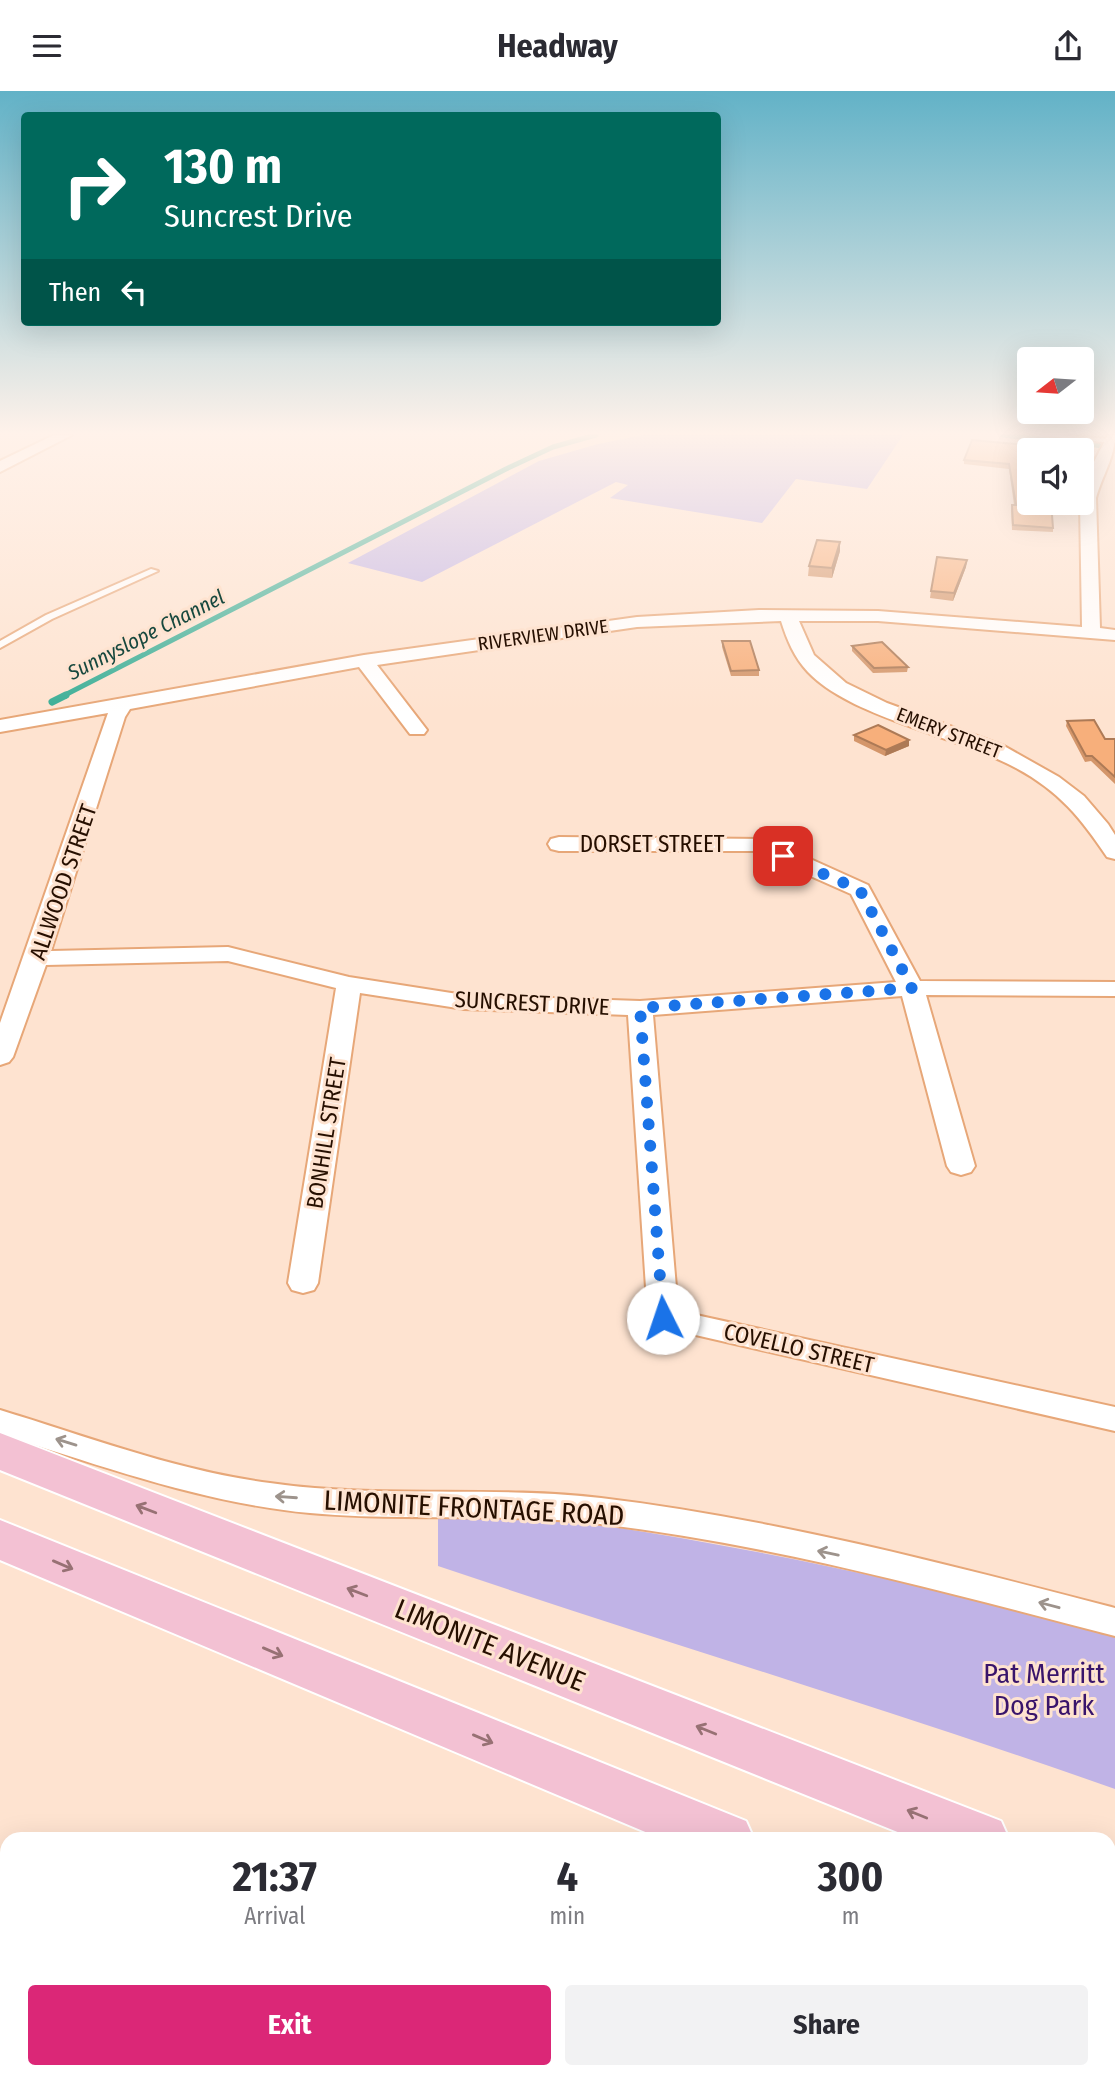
<!DOCTYPE html>
<style>
body{margin:0;font-family:"Fira Sans Condensed",sans-serif;background:#f2f2f3;color:#2b2b33;height:100vh;display:flex;flex-direction:column;font-size:26px;white-space:nowrap}
*{box-sizing:border-box;margin:0}
p{font-size:23px;color:#7c7c81}
.icon{flex:none;width:38px;height:38px;fill:none;stroke:currentColor;stroke-width:2;stroke-linecap:round;stroke-linejoin:round}
.map{position:relative;flex:1;overflow:hidden}
.panel{position:absolute;left:0px;top:1741px;width:1116px;height:247px;display:flex;flex-direction:column;background:#fff;border-radius:21px 21px 0 0;box-shadow:0 7px 28px #0002}
.panel>*{flex:none}
.guide{position:absolute;left:21px;top:21px;width:700px;height:214px;border-radius:7px;box-shadow:0 7px 28px #0002;background:#00695c;color:#fff;overflow:hidden}
.needle{width:46px;rotate:253deg}
.fabs{position:absolute;left:1017px;top:256px;display:grid;gap:14px}
.fabs a{display:grid;place-items:center;width:77px;height:77px;border-radius:7px;background:#fff;box-shadow:0 7px 28px #0002;font-size:35px}
.pin{position:absolute;display:grid;place-items:center;width:60px;height:60px;color:#fff;margin:-30px;border-radius:14px;box-shadow:0 4px 10px #0006}
.me{position:absolute;width:77px;margin:-38px;rotate:356deg;stroke-linejoin:round;filter:drop-shadow(0 0 5px #0008)}
.turn{display:flex;align-items:center;gap:24px;height:147px;padding:0 28px;font-size:32px}
.turn .icon{width:91px;height:91px;stroke-width:2.5}
.turn b{display:block;font-size:49px;line-height:60px}
.then{display:flex;align-items:center;height:66px;padding:0 28px;background:#0003;gap:14px;font-size:26px}
.eta{display:flex;justify-content:space-evenly;align-items:center;height:119px;text-align:center}
.eta b{font-size:42px;font-weight:700;line-height:49px}
.button{display:flex;gap:14px;margin-top:auto;padding:14px 28px}
.button a{flex:1;height:80px;border-radius:7px;background:#db2777;color:#fff;font-size:28px;font-weight:700;line-height:80px;text-align:center}
.button a+a{background:#f2f2f3;color:#2b2b33}
header{display:flex;justify-content:space-between;align-items:center;height:91px;padding:0 28px;background:#fff;font-size:32px;font-weight:700}
.map>svg:first-child{display:block}
.green{fill:#c0b3e6}
.lines{fill:none;stroke-linecap:round;stroke-linejoin:round}
.stream-far1{stroke:#3aae96;stroke-width:5}
.stream{stroke:#3aae96;stroke-width:7}
.service-casing{stroke:#e7a778;stroke-width:4}
.minor-casing{stroke:#e7a778;stroke-width:4}
.primary-casing{stroke:#fff;stroke-width:4}
.service{fill:#fff;fill-rule:evenodd}
.minor{fill:#fff;fill-rule:evenodd}
.primary{fill:#f3c1d3;fill-rule:evenodd}
.wall{fill:#d4966a}
.shaded-wall{fill:#ad7a56}
.building{fill:#f7af7b;stroke:#ad7a56;stroke-width:2}
.oneway{stroke:#9d938c}
.oneway2{stroke:#977174}
.route{stroke:#1a73e8;stroke-width:12;stroke-dasharray:0 21.6}
.labels{text-anchor:middle;dominant-baseline:central;stroke-width:6;stroke-linejoin:round;paint-order:stroke}
.far-street-label{font-size:19px;fill:#260f00;stroke:#fee3d0}
.far-water-label{font-size:21px;font-style:italic;fill:#17483e;stroke:#fee3d0}
.street-label{font-size:23px;fill:#260f00;stroke:#fee3d0}
.near-street-label{font-size:28px;fill:#260f00;stroke:#fee3d0}
.near-park-label{font-size:28px;fill:#39146b;stroke:#fee3d0}
</style>
<header><svg class="icon" aria-label="menu" viewBox="0 0 24 24"><path d="M4 6h16M4 12h16M4 18h16"/></svg>Headway<svg class="icon" aria-label="share" viewBox="0 0 24 24"><path d="M12 15V3M7 8l5-5 5 5M5 13v7h14v-7"/></svg></header>
<div class="map">
<svg width="1115" height="1987" viewBox="0 0 1115 1987">
<rect width="100%" height="100%" fill="#fee3d0"/>
<path class="green" d="M 643,344 L 903,344 L 867,398 L 796,388 L 762,432 L 610,407 L 628,394 L 616,391 L 422,491 L 348,472 L 539,370 L 598,353 Z
M 510,1421 C 715,1448 916,1490 1115,1545 L 1115,1698 C 891,1619 663,1551 438,1475 L 438,1422 Z"/>
<g class="lines">
<path class="stream-far1" d="M 1003,344 L 1104,355
M 63,605 L 506,378 L 553,356 L 596,344"/>
<path class="stream" d="M 52,611 L 66,604"/>
<defs>
<path id="service" d="M 1052,344 L 1112,348 L 1115,351 L 1112,352 L 1055,346 Z
M 151,478 L 158,480 L 52,528 L 0,557 L 0,550 L 46,524 Z"/>
<path id="minor" d="M 54,344 L 72,344 L 0,381 L 0,370 Z
M 1108,344 L 1115,344 C 1115,366 1102,385 1096,407 L 1100,537 L 1115,539 L 1115,549 L 878,530 L 799,530 L 814,564 L 846,592 L 887,612 L 1004,655 L 1059,686 L 1084,705 L 1108,733 L 1115,744 L 1115,768 L 1107,766 C 1081,727 1059,700 1016,677 C 957,645 852,627 808,581 C 794,566 787,549 781,530 L 637,536 L 377,574 L 427,639 L 424,643 L 410,643 L 359,576 L 130,618 L 125,626 L 51,860 L 228,856 L 349,886 L 464,904 L 640,910 L 896,891 L 851,803 L 754,760 L 559,760 L 551,758 L 548,753 L 551,748 L 559,746 L 766,748 L 868,794 L 920,890 L 1115,891 L 1115,905 L 926,904 L 975,1075 L 971,1081 L 961,1084 L 951,1081 L 947,1075 L 902,905 L 653,924 L 678,1220 L 1115,1316 L 1115,1340 L 652,1234 L 648,1227 L 628,924 L 464,918 L 360,902 L 318,1192 L 314,1199 L 303,1202 L 292,1199 L 288,1192 L 336,897 L 228,870 L 46,874 L 13,966 L 9,971 L 0,974 L 0,932 L 108,622 L 0,641 L 0,629 L 364,564 L 637,526 L 759,519 L 878,520 L 1082,536 L 1080,411 L 1085,388 Z
M 0,1319 C 89,1346 177,1380 270,1392 C 380,1408 491,1394 601,1407 C 775,1428 946,1473 1115,1517 L 1115,1545 C 946,1501 775,1454 601,1433 C 504,1421 407,1431 310,1422 C 203,1412 102,1375 0,1343 Z"/>
<path id="primary" d="M 0,1342 L 1001,1730 L 1009,1748 L 915,1748 L 0,1379 Z
M 0,1429 L 746,1730 L 754,1748 L 662,1748 L 0,1469 Z
M 1110,1772 L 1115,1774 L 1115,1829 L 1110,1827 Z
M 1110,1878 L 1115,1880 L 1115,1941 L 1110,1938 Z"/>
</defs>
<use href="#service" class="service-casing"/>
<use href="#minor" class="minor-casing"/>
<use href="#primary" class="primary-casing"/>
<use href="#service" class="service"/>
<use href="#minor" class="minor"/>
<use href="#primary" class="primary"/>
</g>
<path class="wall" d="M 1036,355 L 1036,359 L 1029,359 L 1025,385 L 1053,437 L 1053,441 L 1012,439 L 1011,418 L 1012,414 L 1014,414 L 1009,378 L 964,373 L 964,369 Z
M 840,460 L 832,487 L 808,485 L 809,475 Z
M 967,469 L 966,476 L 953,510 L 930,507 L 931,500 Z
M 722,550 L 759,579 L 759,585 L 731,585 L 722,556 Z
M 852,555 L 908,576 L 907,581 L 873,582 L 852,560 Z
M 1067,630 L 1105,648 L 1115,648 L 1115,693 L 1091,670 L 1085,671 L 1066,635 Z
M 854,644 L 909,655 L 885,665 L 854,650 Z"/>
<path class="shaded-wall" d="M 840,451 L 840,460 L 832,487 L 832,477 Z
M 967,469 L 966,476 L 953,510 L 954,502 Z
M 909,649 L 909,655 L 885,665 L 886,659 Z"/>
<path class="building" d="M 972,349 L 1036,355 L 1035,359 L 1029,359 L 1029,372 L 1023,385 L 1029,385 L 1029,411 L 1051,411 L 1053,437 L 1013,434 L 1012,414 L 1016,414 L 1009,373 L 964,369 Z
M 817,449 L 840,451 L 832,477 L 809,475 Z
M 937,466 L 967,469 L 954,502 L 931,500 Z
M 722,550 L 750,550 L 759,579 L 731,580 Z
M 882,551 L 908,576 L 874,577 L 852,555 Z
M 1094,629 L 1105,648 L 1115,648 L 1115,686 L 1092,665 L 1086,665 L 1067,630 Z
M 878,634 L 909,649 L 886,659 L 854,644 Z"/>
<defs><path id="oneway-shaft" d="M-6 0H5M1.5-3L5.5 0L1.5 3" fill="none" stroke-width="1.6" stroke-linecap="round" stroke-linejoin="round" transform="scale(1.75)"/></defs>
<g class="oneway">
<use href="#oneway-shaft" transform="translate(66 1351) rotate(-163)"/>
<use href="#oneway-shaft" transform="translate(286 1406) rotate(-176)"/>
<use href="#oneway-shaft" transform="translate(828 1462) rotate(-168)"/>
<use href="#oneway-shaft" transform="translate(1049 1514) rotate(-165)"/>
</g>
<g class="oneway2">
<use href="#oneway-shaft" transform="translate(146 1418) rotate(-159)"/>
<use href="#oneway-shaft" transform="translate(63 1474) rotate(23)"/>
<use href="#oneway-shaft" transform="translate(357 1501) rotate(-159)"/>
<use href="#oneway-shaft" transform="translate(273 1561) rotate(23)"/>
<use href="#oneway-shaft" transform="translate(706 1639) rotate(-158)"/>
<use href="#oneway-shaft" transform="translate(483 1648) rotate(23)"/>
<use href="#oneway-shaft" transform="translate(917 1723) rotate(-158)"/>
</g>
<linearGradient id="sky" x2="0" y2="1"><stop stop-color="#62b2c7"/><stop offset="0.55" stop-color="#fff2ea"/><stop offset="1" stop-color="#fff2ea" stop-opacity="0"/></linearGradient>
<rect width="1115" height="622" fill="url(#sky)"/>
<g class="lines">
<path class="route" d="M 663,1227 L 640,917 L 912,897 L 860,799 L 783,765"/>
</g>
<g class="labels">
<g class="far-street-label">
<text transform="translate(543 544) rotate(-8)">RIVERVIEW DRIVE</text>
<text transform="translate(949 642) rotate(21)">EMERY STREET</text>
</g>
<g class="far-water-label">
<text transform="translate(146 544) rotate(-27)">Sunnyslope Channel</text>
</g>
<g class="street-label">
<text x="652" y="753">DORSET STREET</text>
<text transform="translate(63 791) rotate(-71)">ALLWOOD STREET</text>
<text transform="translate(532 912) rotate(3)">SUNCREST DRIVE</text>
<text transform="translate(326 1042) rotate(-81)">BONHILL STREET</text>
<text transform="translate(799 1257) rotate(13)">COVELLO STREET</text>
</g>
<g class="near-street-label">
<text transform="translate(474 1417) rotate(3)">LIMONITE FRONTAGE ROAD</text>
<text transform="translate(490 1554) rotate(22)">LIMONITE AVENUE</text>
</g>
<g class="near-park-label">
<text x="1044" y="1582">Pat Merritt<tspan x="1044" dy="32">Dog Park</tspan></text>
</g>
</g>
</svg>
<div class="fabs">
<a><svg class="needle" viewBox="-14 -14 28 28"><path d="M0-13l5 13h-10z" fill="#e53935"/><path d="M0 13l5-13h-10z" fill="#7c7c81"/></svg></a>
<a><svg class="icon" aria-label="sound" viewBox="0 0 24 24"><path d="M4 9h4l5-4v14l-5-4H4zM17 9q2 3 0 6"/></svg></a>
</div>
<div class="pin" style="left:783px;top:765px;background:#d93025"><svg class="icon" aria-label="arrive" viewBox="0 0 24 24"><path d="M6 21V4h12l-3 4 3 4H6"/></svg></div>
<svg class="me" style="left:663px;top:1227px" viewBox="-20 -20 40 40"><circle r="19" fill="#fff"/><path d="M0-13L10 11 0 6-10 11z" fill="#1a73e8"/></svg>
<div class="guide">
<div class="turn"><svg class="icon" aria-label="right" viewBox="0 0 24 24"><path d="M7 20v-9h11M14 6l5 5-5 5"/></svg><div><b>130 m</b>Suncrest Drive</div></div>
<div class="then">Then<svg class="icon" aria-label="left" viewBox="0 0 24 24"><path d="M17 20v-9H6M10 6l-5 5 5 5"/></svg></div>
</div>
<section class="panel">
<div class="eta">
<div><b>21:37</b><p>Arrival</p></div>
<div><b>4</b><p>min</p></div>
<div><b>300</b><p>m</p></div>
</div>
<div class="button"><a>Exit</a><a>Share</a></div>
</section>
</div>
